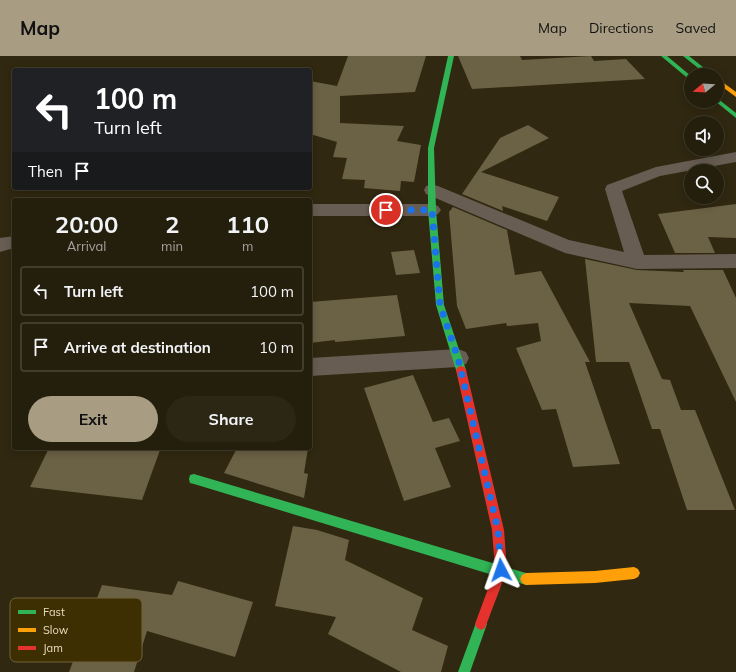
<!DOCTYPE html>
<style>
body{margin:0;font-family:Mulish,sans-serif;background:#2c2715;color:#f1f3f6;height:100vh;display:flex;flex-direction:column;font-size:15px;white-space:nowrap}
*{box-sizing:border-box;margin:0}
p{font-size:13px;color:#a3a29d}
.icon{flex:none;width:22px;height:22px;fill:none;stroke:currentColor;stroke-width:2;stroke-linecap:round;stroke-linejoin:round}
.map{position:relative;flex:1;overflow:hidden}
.details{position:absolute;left:12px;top:142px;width:300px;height:252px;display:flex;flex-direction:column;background:#241e0c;border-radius:4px;box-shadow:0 2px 10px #0003,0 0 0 1px #413c2d}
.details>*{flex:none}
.hud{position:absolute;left:12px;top:12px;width:300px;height:122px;border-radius:4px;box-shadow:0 2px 10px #0003,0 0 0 1px #413c2d;background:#202124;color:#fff;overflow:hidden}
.needle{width:26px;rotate:252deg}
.fabs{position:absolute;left:684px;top:12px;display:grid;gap:8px}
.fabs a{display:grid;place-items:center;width:40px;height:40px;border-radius:50%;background:#241e0c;box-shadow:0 2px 10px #0003,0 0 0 1px #413c2d;font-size:20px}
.pin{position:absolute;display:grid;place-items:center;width:34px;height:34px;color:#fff;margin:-17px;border:2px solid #fff;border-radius:50%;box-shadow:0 1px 4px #0007}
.me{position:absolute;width:44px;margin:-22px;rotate:356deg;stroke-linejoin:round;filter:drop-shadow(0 0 3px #0008)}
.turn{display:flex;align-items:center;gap:14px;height:84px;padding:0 16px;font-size:18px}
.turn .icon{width:52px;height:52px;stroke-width:2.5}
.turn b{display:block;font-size:28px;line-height:34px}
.then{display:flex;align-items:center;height:38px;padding:0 16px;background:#0003;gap:8px;font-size:15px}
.eta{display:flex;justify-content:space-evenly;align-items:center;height:68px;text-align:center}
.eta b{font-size:24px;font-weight:700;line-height:28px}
.primary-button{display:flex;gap:8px;margin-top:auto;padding:8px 16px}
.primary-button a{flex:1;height:46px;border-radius:24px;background:#a89d82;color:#111;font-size:16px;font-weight:700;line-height:46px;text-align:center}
.primary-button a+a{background:#2c2715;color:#f1f3f6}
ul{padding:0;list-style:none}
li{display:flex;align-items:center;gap:12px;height:50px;margin:0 8px 6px;padding:0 8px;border:2px solid #413c2d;border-radius:4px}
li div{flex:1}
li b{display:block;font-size:15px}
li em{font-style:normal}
header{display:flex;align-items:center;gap:24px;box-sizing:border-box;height:56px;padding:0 20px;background:#a89d82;color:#111}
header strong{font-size:19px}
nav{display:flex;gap:22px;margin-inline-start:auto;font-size:14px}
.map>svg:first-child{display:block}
.building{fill:#6b6145}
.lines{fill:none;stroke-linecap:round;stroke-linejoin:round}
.street{fill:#675d52;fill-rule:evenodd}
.fast{fill:#30b455;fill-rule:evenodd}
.slow{fill:#ff9f0a;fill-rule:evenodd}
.jam{fill:#e5322d;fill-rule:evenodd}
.route{stroke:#1a73e8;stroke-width:7;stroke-dasharray:0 12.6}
.key{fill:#3e2f02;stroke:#71633b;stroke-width:1}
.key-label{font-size:11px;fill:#e8dcc0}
</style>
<header>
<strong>Map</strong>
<nav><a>Map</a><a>Directions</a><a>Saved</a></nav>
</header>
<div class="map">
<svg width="736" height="616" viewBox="0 0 736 616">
<rect width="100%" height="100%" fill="#302810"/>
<path class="building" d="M 348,0 L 426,0 L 415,36 L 340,40 L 340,67 L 404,70 L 397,85 L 421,89 L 414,126 L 401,125 L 400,135 L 364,132 L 365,124 L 342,123 L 347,102 L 333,101 L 337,86 L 310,78 L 310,25 L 337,30 Z
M 458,0 L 520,0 L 522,4 L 591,0 L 594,5 L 626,3 L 645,23 L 472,33 Z
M 528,69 L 549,82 L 481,116 L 559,141 L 547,165 L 502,150 L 503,155 L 462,138 L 500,82 Z
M 736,148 L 736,182 L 708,181 L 715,197 L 675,197 L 658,158 Z
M 453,151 L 507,174 L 515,219 L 541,215 L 590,306 L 585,306 L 620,408 L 573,411 L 556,353 L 542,354 L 516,292 L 541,285 L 538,267 L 507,270 L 506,267 L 466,273 L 457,250 L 449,156 Z
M 414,194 L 420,217 L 396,219 L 391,196 Z
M 585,203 L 637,214 L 684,216 L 683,214 L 723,214 L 736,242 L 736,346 L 690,250 L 629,247 L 662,323 L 670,324 L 681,354 L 695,354 L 735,454 L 687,454 L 660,373 L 652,373 L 629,306 L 596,306 Z
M 397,239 L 405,280 L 335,286 L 335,284 L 310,287 L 310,246 Z
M 413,319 L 433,366 L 449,362 L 460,385 L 435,392 L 451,431 L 404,445 L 364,332 Z
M 49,392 L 144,392 L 160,394 L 142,444 L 30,431 Z
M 237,392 L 308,392 L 304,417 L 308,418 L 304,442 L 224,417 Z
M 293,470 L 317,474 L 349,484 L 345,504 L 423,542 L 412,574 L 448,590 L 441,616 L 401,616 L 328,578 L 336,561 L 275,550 Z
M 178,525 L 253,546 L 235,601 L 147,575 L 134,616 L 69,616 L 102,529 L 172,539 Z"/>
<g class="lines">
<path class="street" d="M 736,96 L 736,106 L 660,120 L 622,135 L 644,199 L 736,198 L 736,212 L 637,213 L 565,197 L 426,138 L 424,134 L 426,130 L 432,129 L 438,130 L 569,184 L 624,196 L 605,133 L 607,129 L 656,111 Z
M 310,148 L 432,148 L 438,150 L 441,154 L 438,158 L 432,160 L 310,160 Z
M 14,180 L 14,192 L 0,196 L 0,182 Z
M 458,293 L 466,296 L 469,302 L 466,308 L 458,311 L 310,320 L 310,302 Z"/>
<path class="fast" d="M 448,0 L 454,0 L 434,92 L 436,154 L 444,249 L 466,314 L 464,317 L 458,317 L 456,314 L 436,249 L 428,154 L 428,92 Z
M 661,0 L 667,0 L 691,20 L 691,25 Z
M 683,0 L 689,0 L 713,19 L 707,19 Z
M 717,42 L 736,57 L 736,62 L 715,45 L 717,45 Z
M 194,418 L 526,517 L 530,519 L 532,523 L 530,527 L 526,529 L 194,428 L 190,427 L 189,423 L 190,419 Z
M 481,562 L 485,564 L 487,568 L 470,616 L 458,616 L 477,564 Z"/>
<path class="slow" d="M 717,22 L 736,36 L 736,41 L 717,27 Z
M 634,511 L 638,513 L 640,517 L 638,521 L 634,523 L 595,527 L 526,529 L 522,527 L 520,523 L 522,519 L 526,517 L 595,515 Z"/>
<path class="jam" d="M 461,310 L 464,311 L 466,314 L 504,474 L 507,514 L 485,572 L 481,574 L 477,572 L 475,568 L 495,514 L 492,474 L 456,314 L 458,311 Z"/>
</g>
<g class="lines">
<path class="route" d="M 386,154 L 432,154 L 440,249 L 458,302 L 498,474 L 501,514"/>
</g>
<rect x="10" y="542" width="132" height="64" rx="6" class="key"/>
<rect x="18" y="554" width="18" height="4" fill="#30b455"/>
<rect x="18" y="572" width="18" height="4" fill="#ff9f0a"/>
<rect x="18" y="590" width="18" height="4" fill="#e5322d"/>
<g class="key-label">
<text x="43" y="560">Fast</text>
<text x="43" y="578">Slow</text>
<text x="43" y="596">Jam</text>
</g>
</svg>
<div class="fabs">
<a><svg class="needle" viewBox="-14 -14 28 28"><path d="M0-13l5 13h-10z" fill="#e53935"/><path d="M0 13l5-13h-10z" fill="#a3a29d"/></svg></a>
<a><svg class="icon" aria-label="sound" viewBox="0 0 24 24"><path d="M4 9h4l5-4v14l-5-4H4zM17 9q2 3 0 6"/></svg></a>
<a><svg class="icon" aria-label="search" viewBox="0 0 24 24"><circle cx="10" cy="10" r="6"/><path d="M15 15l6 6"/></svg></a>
</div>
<div class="pin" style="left:386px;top:154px;background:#d93025"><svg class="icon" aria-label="arrive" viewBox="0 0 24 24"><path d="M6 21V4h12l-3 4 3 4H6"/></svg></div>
<svg class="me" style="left:501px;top:514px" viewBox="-20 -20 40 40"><path d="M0-17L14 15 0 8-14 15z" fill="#1a73e8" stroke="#fff" stroke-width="4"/></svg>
<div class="hud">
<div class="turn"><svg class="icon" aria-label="left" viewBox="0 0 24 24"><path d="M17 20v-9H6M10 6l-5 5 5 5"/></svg><div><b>100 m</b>Turn left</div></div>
<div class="then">Then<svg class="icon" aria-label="arrive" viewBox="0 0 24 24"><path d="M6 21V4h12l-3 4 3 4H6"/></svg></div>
</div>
<section class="details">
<div class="eta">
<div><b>20:00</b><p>Arrival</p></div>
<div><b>2</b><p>min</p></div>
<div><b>110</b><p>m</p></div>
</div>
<ul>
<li><svg class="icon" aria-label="left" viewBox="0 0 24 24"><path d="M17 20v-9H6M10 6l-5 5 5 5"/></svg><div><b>Turn left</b></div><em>100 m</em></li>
<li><svg class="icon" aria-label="arrive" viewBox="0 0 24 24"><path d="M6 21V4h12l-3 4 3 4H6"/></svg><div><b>Arrive at destination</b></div><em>10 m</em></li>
</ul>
<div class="primary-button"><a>Exit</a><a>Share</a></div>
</section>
</div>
